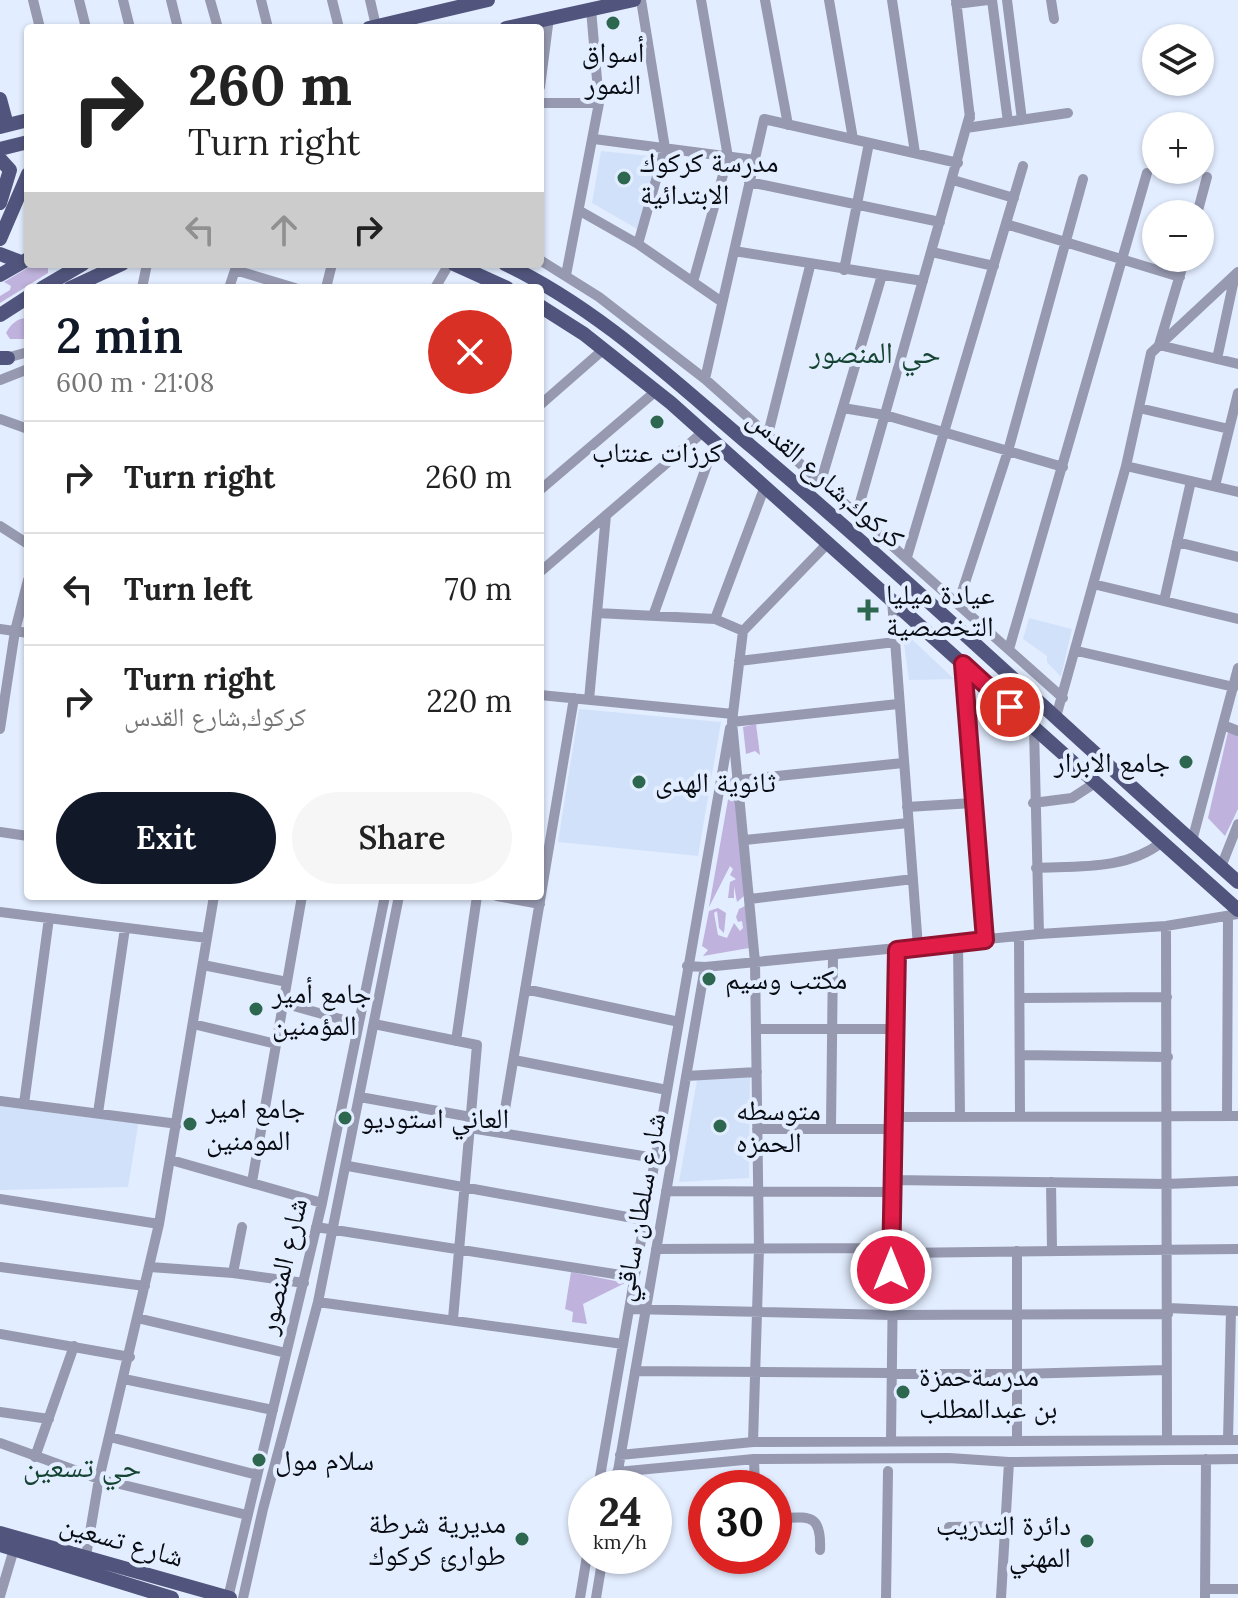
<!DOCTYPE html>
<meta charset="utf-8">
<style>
body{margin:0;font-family:Lora,"Noto Naskh Arabic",serif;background:#f6f6f6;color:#222;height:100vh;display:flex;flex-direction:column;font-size:30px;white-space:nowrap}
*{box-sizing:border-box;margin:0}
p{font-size:26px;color:#767676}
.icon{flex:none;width:44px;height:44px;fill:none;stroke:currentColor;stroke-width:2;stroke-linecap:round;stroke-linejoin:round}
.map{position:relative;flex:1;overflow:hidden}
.drawer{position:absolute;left:24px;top:284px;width:520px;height:616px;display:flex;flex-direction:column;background:#fff;border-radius:8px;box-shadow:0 2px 6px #0004}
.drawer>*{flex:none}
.guide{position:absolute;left:24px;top:24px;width:520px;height:244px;border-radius:8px;box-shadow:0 2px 6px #0004;background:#fff;color:#222;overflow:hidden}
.tools{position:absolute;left:1142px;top:24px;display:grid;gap:16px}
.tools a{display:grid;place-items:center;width:72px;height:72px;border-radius:50%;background:#fff;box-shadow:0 2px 6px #0004;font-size:40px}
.speed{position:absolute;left:568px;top:1470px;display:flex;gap:16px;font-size:40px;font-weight:700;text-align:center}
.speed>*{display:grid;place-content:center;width:104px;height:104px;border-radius:50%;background:#fff;box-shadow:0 2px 6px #0004;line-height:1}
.speed small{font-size:20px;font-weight:400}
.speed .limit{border:12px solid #d22;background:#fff;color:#111}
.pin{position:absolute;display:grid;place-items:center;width:68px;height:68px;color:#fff;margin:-34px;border:4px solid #fff;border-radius:50%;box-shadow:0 2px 8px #0007}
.me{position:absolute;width:88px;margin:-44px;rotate:0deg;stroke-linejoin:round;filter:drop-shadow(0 0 6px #0008)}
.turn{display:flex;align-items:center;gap:28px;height:168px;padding:0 32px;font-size:36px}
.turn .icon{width:104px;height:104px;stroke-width:2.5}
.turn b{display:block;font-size:56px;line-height:68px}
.lanes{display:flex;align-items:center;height:76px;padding:0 32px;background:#0003;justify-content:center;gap:40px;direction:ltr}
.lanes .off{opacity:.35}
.round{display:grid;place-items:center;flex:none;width:84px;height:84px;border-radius:42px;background:#f6f6f6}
.head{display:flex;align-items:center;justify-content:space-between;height:136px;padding:0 32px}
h1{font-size:48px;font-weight:600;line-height:60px;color:#111827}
.button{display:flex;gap:16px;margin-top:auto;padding:16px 32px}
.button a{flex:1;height:92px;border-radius:48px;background:#111827;color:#fff;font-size:32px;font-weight:600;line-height:92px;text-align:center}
.button a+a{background:#f6f6f6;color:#222}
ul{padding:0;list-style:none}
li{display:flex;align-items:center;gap:24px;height:112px;padding:0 32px;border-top:2px solid #e0e0e0}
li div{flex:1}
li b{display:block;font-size:30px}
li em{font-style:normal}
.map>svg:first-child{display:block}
.built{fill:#d2e1fa}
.green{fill:#bfb2dc}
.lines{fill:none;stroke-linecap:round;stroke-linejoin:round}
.minor{stroke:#9699b0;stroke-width:10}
.major{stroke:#51557d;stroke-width:14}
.route-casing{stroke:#92132f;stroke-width:20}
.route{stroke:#e11d48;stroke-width:14}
.poi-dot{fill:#2e674f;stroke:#e2edff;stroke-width:3}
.labels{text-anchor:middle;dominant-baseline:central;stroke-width:8;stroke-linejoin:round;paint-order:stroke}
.poi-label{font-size:28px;fill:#090d13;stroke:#e2edff;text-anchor:start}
.street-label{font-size:28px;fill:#090d13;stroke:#e2edff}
.neighbourhood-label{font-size:30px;fill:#154432;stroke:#e2edff}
</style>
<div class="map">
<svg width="1238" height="1598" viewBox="0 0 1238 1598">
<rect width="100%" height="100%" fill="#e2edff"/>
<path class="built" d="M 601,151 L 660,157 L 639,230 L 592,203 Z
M 1029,618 L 1072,629 L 1061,677 L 1047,662 L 1047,656 L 1023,639 Z
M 902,630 L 954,679 L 909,680 Z
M 579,709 L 721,722 L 698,856 L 558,842 Z
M 750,1077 L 749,1178 L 679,1182 L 697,1080 Z
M 0,1104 L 139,1120 L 128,1187 L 0,1190 Z"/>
<path class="green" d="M 34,264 L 48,264 L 48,273 L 0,303 L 0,296 L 10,290 L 11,286 L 4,282 Z
M 28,318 L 28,339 L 10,339 L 6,333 C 11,324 17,318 28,318 Z
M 756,724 L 760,755 L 755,751 L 746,754 L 743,727 Z
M 1228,732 L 1238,734 L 1238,809 L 1225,836 L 1208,818 Z
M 736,773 L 744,896 L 737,902 L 734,886 L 734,898 L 728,898 L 730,882 L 736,879 L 730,875 L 733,869 L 730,866 L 709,907 L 729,794 L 724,785 Z
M 745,906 L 749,948 L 703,956 L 708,950 L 702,946 L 709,911 L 718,908 L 726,913 L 724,933 L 719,928 L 717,911 L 714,913 L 718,935 L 727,938 L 734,923 L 740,931 L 743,928 L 742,921 L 738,922 L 736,917 L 739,909 Z
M 571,1272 L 625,1283 L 583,1304 L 587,1324 L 572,1322 L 573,1312 L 565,1309 Z"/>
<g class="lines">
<path class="minor" d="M 33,0 L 40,28
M 79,0 L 86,28
M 123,0 L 130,28
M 171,0 L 178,28
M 210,0 L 218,28
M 261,0 L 268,28
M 332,0 L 339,28
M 370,0 L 376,26
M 765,0 L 788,125
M 829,0 L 853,139
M 892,0 L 915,153
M 956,0 L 970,118
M 992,0 L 1008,122
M 1007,0 L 1022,120
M 1051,0 L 1054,19
M 956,4 L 988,0
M 540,87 L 549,17
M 540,103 L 599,103
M 966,128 L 1068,113
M 594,139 L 755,160
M 953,180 L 1014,198
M 749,182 L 940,222
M 580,211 L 638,244 L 722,302
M 1197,214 L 1207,177
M 1006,224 L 1180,277
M 638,244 L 665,148 L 641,0
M 734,251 L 923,281
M 932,252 L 994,266
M 1185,258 L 1159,345 L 1238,364
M 540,260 L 599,297 L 705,379 L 1063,698
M 235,270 L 295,288
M 844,270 L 869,143
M 566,275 L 599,103 L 591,9
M 693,282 L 728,157 L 701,0
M 142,288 L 147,264
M 229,288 L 236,267
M 326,288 L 332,264
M 435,288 L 449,264
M 3,359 L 28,352
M 1217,359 L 1235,275
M 705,379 L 764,119 L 958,163
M 0,380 L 28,369
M 540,405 L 604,349
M 843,408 L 885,415 L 1063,467
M 1139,408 L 1229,429
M 0,419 L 28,429
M 768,434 L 810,266
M 1126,466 L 1238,492
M 821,481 L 882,275
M 1215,486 L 1238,393
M 540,490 L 656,391
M 857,513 L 970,114
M 0,526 L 28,544
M 1177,542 L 1238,557
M 907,557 L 1023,166
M 540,572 L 703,432
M 1093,584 L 1238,619
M 892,600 L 918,947
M 1164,601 L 1191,481
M 958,604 L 1008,451 L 1083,179
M 597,613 L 715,619 L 743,631
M 653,616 L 715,442
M 715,619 L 765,486
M 0,629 L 28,633
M 1009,649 L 1147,173
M 1077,651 L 1234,687
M 739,661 L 895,642
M 963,664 L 985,940
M 540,695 L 733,714
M 589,700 L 606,515
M 1056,717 L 1126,466 L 1151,353 L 1238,272
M 732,722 L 898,704
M 1223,725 L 1238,731
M 1034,728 L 1039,934
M 0,729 L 15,631 L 28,580
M 739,780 L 903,763
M 1033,803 L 1072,798 L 1095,783
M 907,807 L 973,803
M 0,832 L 28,836
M 745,840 L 908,823
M 1192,841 L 1238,668
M 1221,867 L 1238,824
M 1036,868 C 1079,866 1127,870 1162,842
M 497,896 L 540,904
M 750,899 L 913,879
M 0,912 L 207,938
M 1166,926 L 1167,1440
M 1019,937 L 1020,1116
M 958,942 L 960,1116
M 203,965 L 287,982
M 687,966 L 705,967 L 1039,934 L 1166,926 L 1238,914
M 525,989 L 679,1022
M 1020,998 L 1167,997
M 283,1003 L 358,1024
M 193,1024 L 276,1044
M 374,1024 L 477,1045 L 453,1319
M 756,1029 L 895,1029
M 456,1041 L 477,896
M 1020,1055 L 1168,1057
M 514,1060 L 667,1090
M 686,1076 L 757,1072
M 360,1097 L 471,1117
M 0,1101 L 178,1124
M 24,1104 L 49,918
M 98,1113 L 125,928
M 1227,1116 L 1228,916
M 894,1117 L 1238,1116
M 831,1127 L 833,956
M 470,1128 L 655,1158
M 757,1129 L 893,1129
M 501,1133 L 574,698
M 171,1160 L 322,1203
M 348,1166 L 644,1220
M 892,1180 L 1167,1184 L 1238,1181
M 252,1182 L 302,896
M 1051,1182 L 1052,1250
M 666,1191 L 892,1192
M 0,1199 L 159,1224
M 316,1227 L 634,1277
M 656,1249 L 891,1248 L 899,1253 L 1238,1249
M 1017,1251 L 1017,1440
M 0,1267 L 145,1286
M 150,1267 L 233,1273 L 304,1283
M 233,1273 L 242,1227
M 318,1302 L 623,1344
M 1168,1308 L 1236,1311
M 629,1309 L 891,1315 L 1168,1314
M 137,1318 L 286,1353
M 0,1334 L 130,1357
M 635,1371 L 1018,1374 L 1166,1370
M 124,1379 L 273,1410
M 0,1412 L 49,1419
M 110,1437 L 257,1475
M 891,1440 L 897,950
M 1228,1440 L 1231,1311
M 753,1442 L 759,1248 L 755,962 L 732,722 L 743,631 L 828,543
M 0,1443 L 99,1479 L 247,1515
M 620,1455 L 753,1442 L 1238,1440
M 35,1457 L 74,1346
M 754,1459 L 755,1488
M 617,1472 L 754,1459 L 949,1458 L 1009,1462 L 1238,1459
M 598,1488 L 730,728
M 615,1488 L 705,967
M 774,1518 C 806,1518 822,1510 820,1550
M 949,1527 L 1005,1526
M 86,1556 L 99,1479 L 159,1224 L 214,896
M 1206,1589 L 1238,1589
M 0,1596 L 14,1549
M 228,1598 L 322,1203 L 385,896
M 243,1598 L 263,1509 L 318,1302 L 399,896
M 580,1598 L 587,1556
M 596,1598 L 603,1556
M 886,1598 L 888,1471
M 1001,1598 L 1009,1462
M 1205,1598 L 1206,1459"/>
<path class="major" d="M 369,28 L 488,0
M 506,28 L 634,0
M 0,99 L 7,125
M 0,127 L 28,120
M 0,149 L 28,142
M 0,159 L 10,170 L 0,203
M 0,239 L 28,174
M 0,254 L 21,262
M 454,264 L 507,288
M 505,264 C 598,308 674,381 752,447 C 918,587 1075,738 1238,882
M 0,275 L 28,259
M 42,288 L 83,264
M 70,288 L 122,264
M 540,306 L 584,334 L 671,403 L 1238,910
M 0,315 L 28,297
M 0,358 L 8,358
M 0,1533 L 230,1598
M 0,1545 L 172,1598"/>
</g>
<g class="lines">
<defs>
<path id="route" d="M 891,1270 L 897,950 L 985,940 L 963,664 L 1010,707"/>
</defs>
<use href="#route" class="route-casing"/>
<use href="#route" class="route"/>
</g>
<g class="poi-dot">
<circle cx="613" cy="23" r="8"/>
<circle cx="624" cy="178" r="8"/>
<circle cx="657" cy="422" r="8"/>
<path d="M864 598h8v8h8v8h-8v8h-8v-8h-8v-8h8z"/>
<circle cx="1186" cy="762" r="8"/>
<circle cx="639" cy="782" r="8"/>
<circle cx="709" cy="979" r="8"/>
<circle cx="256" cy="1009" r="8"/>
<circle cx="345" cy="1118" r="8"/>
<circle cx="190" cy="1124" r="8"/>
<circle cx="720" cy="1126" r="8"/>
<circle cx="903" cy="1392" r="8"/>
<circle cx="259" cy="1460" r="8"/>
<circle cx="522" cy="1539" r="8"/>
<circle cx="1087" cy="1541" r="8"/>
</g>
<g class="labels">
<g class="poi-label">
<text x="613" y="52" text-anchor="middle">أسواق<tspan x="613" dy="32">النمور</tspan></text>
<text x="640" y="162">مدرسة كركوك<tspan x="640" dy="32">الابتدائية</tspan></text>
<text x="657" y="452" text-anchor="middle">كرزات عنتاب</text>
<text x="886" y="594">عيادة ميليا<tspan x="886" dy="32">التخصصية</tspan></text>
<text x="1170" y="762" text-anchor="end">جامع الابرار</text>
<text x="655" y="782">ثانوية الهدى</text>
<text x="725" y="979">مكتب وسيم</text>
<text x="272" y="993">جامع أمير<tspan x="272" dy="32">المؤمنين</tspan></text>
<text x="206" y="1108">جامع امير<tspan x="206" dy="32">المومنين</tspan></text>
<text x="736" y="1110">متوسطه<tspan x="736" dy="32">الحمزه</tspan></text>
<text x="361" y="1118">العاني استوديو</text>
<text x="919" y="1376">مدرسةحمزة<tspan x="919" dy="32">بن عبدالمطلب</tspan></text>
<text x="275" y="1460">سلام مول</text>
<text x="506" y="1523" text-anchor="end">مديرية شرطة<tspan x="506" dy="32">طوارئ كركوك</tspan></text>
<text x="1071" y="1525" text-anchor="end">دائرة التدريب<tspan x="1071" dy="32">المهني</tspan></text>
</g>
<g class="street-label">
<text transform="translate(826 478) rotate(41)">كركوك,شارع القدس</text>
<text transform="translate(639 1207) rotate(-80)">شارع سلطان ساقي</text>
<text transform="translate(282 1266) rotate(-77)">شارع المنصور</text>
<text transform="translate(122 1540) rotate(16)">شارع تسعين</text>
</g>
<g class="neighbourhood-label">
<text x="875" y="352">حي المنصور</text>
<text x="82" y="1466">حي تسعين</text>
</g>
</g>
</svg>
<div class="tools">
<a><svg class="icon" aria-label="layers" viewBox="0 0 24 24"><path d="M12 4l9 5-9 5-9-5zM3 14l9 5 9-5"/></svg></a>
<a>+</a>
<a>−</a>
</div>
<div class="speed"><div>24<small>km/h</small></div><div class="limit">30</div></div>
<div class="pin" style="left:1010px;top:707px;background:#d93025"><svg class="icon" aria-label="arrive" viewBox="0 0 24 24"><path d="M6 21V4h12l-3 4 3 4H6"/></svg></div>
<svg class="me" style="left:891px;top:1270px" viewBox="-20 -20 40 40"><circle r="17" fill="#e11d48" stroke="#fff" stroke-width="3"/><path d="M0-11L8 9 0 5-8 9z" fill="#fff"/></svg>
<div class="guide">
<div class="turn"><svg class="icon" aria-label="right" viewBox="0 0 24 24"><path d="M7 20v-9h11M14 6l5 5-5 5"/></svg><div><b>260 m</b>Turn right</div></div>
<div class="lanes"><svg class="icon off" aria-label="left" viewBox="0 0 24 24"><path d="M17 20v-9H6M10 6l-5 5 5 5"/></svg><svg class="icon off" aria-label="ahead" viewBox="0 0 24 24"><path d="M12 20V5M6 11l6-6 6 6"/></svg><svg class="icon" aria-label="right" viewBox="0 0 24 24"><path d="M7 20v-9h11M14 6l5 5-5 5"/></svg></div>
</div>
<section class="drawer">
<div class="head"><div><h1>2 min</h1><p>600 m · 21:08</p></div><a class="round" style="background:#d93025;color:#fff"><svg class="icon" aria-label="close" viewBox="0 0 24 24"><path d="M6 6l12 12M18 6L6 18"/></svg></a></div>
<ul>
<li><svg class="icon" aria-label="right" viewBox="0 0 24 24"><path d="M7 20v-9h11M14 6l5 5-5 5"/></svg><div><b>Turn right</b></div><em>260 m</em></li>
<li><svg class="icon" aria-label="left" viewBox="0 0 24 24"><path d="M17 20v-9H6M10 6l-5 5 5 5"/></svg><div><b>Turn left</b></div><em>70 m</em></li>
<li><svg class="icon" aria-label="right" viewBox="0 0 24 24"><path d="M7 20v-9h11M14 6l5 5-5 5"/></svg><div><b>Turn right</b><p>كركوك,شارع القدس</p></div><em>220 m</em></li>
</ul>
<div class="button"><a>Exit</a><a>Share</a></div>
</section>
</div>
